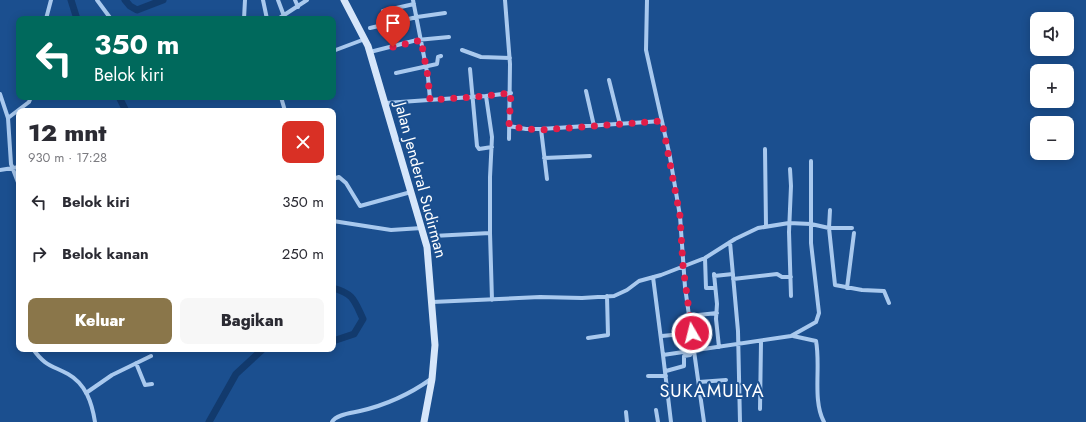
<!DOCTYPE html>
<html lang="id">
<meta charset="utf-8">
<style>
body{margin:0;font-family:Jost,sans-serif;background:#f7f7f7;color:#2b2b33;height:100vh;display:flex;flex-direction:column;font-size:15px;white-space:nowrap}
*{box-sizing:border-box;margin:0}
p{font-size:13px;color:#7c7c81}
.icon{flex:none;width:22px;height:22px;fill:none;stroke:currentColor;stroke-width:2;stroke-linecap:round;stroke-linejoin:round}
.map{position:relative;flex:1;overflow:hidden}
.details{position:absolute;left:16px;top:108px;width:320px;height:244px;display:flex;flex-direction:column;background:#fff;border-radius:8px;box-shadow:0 2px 10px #0003}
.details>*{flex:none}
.guide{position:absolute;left:16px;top:16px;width:320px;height:84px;border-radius:8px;box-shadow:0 2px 10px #0003;background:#00695c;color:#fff;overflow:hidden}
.buttons{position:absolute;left:1030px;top:12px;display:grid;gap:8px}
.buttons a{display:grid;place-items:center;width:44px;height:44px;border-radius:8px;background:#fff;box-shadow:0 2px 10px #0003;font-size:20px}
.pin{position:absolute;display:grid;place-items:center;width:34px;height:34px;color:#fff;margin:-41px -17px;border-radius:50% 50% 50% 0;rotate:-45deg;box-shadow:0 0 4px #0007}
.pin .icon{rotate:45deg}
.me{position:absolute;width:44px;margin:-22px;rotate:352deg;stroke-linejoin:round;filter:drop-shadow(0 0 3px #0008)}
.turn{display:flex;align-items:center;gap:14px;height:84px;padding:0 12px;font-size:18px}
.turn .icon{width:52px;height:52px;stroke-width:2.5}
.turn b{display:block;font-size:28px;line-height:34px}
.round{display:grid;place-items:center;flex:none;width:42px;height:42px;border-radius:8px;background:#f7f7f7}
.headline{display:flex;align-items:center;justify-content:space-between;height:68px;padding:0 12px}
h1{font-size:24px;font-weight:800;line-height:30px}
.primary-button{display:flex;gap:8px;margin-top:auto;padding:8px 12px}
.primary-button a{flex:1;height:46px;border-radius:8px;background:#8a764a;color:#fff;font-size:16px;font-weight:800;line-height:46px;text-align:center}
.primary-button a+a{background:#f7f7f7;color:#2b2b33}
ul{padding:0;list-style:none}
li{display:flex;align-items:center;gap:12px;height:52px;padding:0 12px}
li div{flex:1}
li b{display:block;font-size:15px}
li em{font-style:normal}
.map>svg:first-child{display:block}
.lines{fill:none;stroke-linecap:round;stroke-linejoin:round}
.river{stroke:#123a6d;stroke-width:7}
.minor{stroke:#a9c9ee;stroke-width:4}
.secondary{stroke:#d6e6fa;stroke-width:7}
.route{stroke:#e11d48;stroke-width:7;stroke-dasharray:0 12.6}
.labels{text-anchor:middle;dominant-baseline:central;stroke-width:4;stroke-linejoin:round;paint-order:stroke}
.street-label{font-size:16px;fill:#fff;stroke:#1b4f8f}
.quarter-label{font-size:18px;letter-spacing:1px;fill:#fff;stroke:#1b4f8f}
</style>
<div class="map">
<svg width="1086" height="422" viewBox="0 0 1086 422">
<rect width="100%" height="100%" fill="#1b4f8f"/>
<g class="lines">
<path class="river" d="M 71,0 L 77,19
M 125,0 L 130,6 L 137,10 L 163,0
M 119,97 L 126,111
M 333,288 C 354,294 354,300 363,319 L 354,334 L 333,341
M 209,422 L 236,374 L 263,349"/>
<path class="minor" d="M 97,0 L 111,19
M 263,0 L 267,19
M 278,0 L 284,16
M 295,0 L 298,7
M 413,0 L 428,77 L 430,99
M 505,0 L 510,64 L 509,139
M 647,0 L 646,50 L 670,157 L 680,216 L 685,287 L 704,422
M 383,11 L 414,4
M 46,19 L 51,0
M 244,19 L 245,0
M 278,19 L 307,0
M 370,28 L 417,17 L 445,13
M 462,50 L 481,57 L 510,58
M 333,51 L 365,39
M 370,52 L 417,40 L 449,37
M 470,69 L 477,146 L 479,149 L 492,147
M 396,73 L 437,64 L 438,57 L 441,56
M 609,80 L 620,124
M 586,91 L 594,126
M 0,94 L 8,118
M 486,96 L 492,137 L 490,177 L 490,233
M 281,97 L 285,111
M 386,103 L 486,96 L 511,93
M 509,126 L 526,129 L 541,129 L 662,121
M 541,129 L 547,179
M 765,149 L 766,226
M 544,158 L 590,156
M 790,169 L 791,186 L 789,232 L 791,296
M 0,170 L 19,167
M 333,179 L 339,177 L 346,183 L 360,206 L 411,192
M 19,185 L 11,164 L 8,118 L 29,102 L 31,97
M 830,210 L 829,228 L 852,228
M 333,221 L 391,230 L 422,228
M 433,236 L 490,233 L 492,300
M 730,242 L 738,331 L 740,422
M 705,258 L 706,288 L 715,288
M 714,274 L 717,304 L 716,319 L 719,347
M 714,276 L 733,274
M 653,277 L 663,355 L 791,336 L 816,322 L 819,313 L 811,243 L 811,161
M 733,279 L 777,274 L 782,277 L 791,277
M 847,288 L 854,233
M 432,302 L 540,297 L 582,298 L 614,296 L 627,290 L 639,281 L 661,275 L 705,258 L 735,239 L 758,228 L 789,223 L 811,224 L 829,228 L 835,285 L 862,290 L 884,291 L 889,303
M 689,316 L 717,313
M 662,336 L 692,333
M 793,336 L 816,341 C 821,366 812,400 824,422
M 588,338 L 608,335 L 607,296
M 33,349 C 45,366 51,365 68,374 C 86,384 92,403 95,422
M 663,355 L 671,422
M 136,363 L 145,385 L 152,384
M 666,371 L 684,366 L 684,356 L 690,355 L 692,351
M 648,376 L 666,376
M 699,382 L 726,380
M 86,393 L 112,375 L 151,356
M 760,409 L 761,342
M 656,410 L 658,422
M 626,412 L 627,422
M 332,422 C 336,414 352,413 360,411 C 386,405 410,394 431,379"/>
<path class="secondary" d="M 344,0 L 368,46 L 427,247 L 435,345 L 432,379 L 424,422"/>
</g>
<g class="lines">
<path class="route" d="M 393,47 L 421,40 L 428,77 L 430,100 L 486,96 L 511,93 L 509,126 L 526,129 L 541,130 L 662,121 L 680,216 L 683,266 L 692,333"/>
</g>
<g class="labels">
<g class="street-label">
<text transform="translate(421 180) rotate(75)">Jalan Jenderal Sudirman</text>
</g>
<g class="quarter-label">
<text x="712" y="391">SUKAMULYA</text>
</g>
</g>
</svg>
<div class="buttons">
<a><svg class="icon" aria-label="sound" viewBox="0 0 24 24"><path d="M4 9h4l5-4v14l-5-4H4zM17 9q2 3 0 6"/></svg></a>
<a>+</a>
<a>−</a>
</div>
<div class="pin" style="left:393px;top:47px;background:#d93025"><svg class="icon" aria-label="arrive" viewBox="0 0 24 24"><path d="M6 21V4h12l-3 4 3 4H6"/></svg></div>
<svg class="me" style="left:692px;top:333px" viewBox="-20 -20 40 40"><circle r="17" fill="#e11d48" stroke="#fff" stroke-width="3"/><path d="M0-11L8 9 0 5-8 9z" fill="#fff"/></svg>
<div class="guide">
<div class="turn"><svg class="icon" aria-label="left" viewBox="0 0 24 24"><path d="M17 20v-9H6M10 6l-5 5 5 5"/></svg><div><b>350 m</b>Belok kiri</div></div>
</div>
<section class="details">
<div class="headline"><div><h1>12 mnt</h1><p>930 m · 17:28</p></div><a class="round" style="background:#d93025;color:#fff"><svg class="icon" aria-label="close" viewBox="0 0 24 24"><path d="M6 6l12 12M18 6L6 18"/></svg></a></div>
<ul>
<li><svg class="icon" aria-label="left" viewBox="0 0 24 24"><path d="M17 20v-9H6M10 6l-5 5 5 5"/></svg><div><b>Belok kiri</b></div><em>350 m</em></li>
<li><svg class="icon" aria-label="right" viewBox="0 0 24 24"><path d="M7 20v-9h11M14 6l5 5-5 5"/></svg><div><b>Belok kanan</b></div><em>250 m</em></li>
</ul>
<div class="primary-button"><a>Keluar</a><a>Bagikan</a></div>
</section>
</div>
